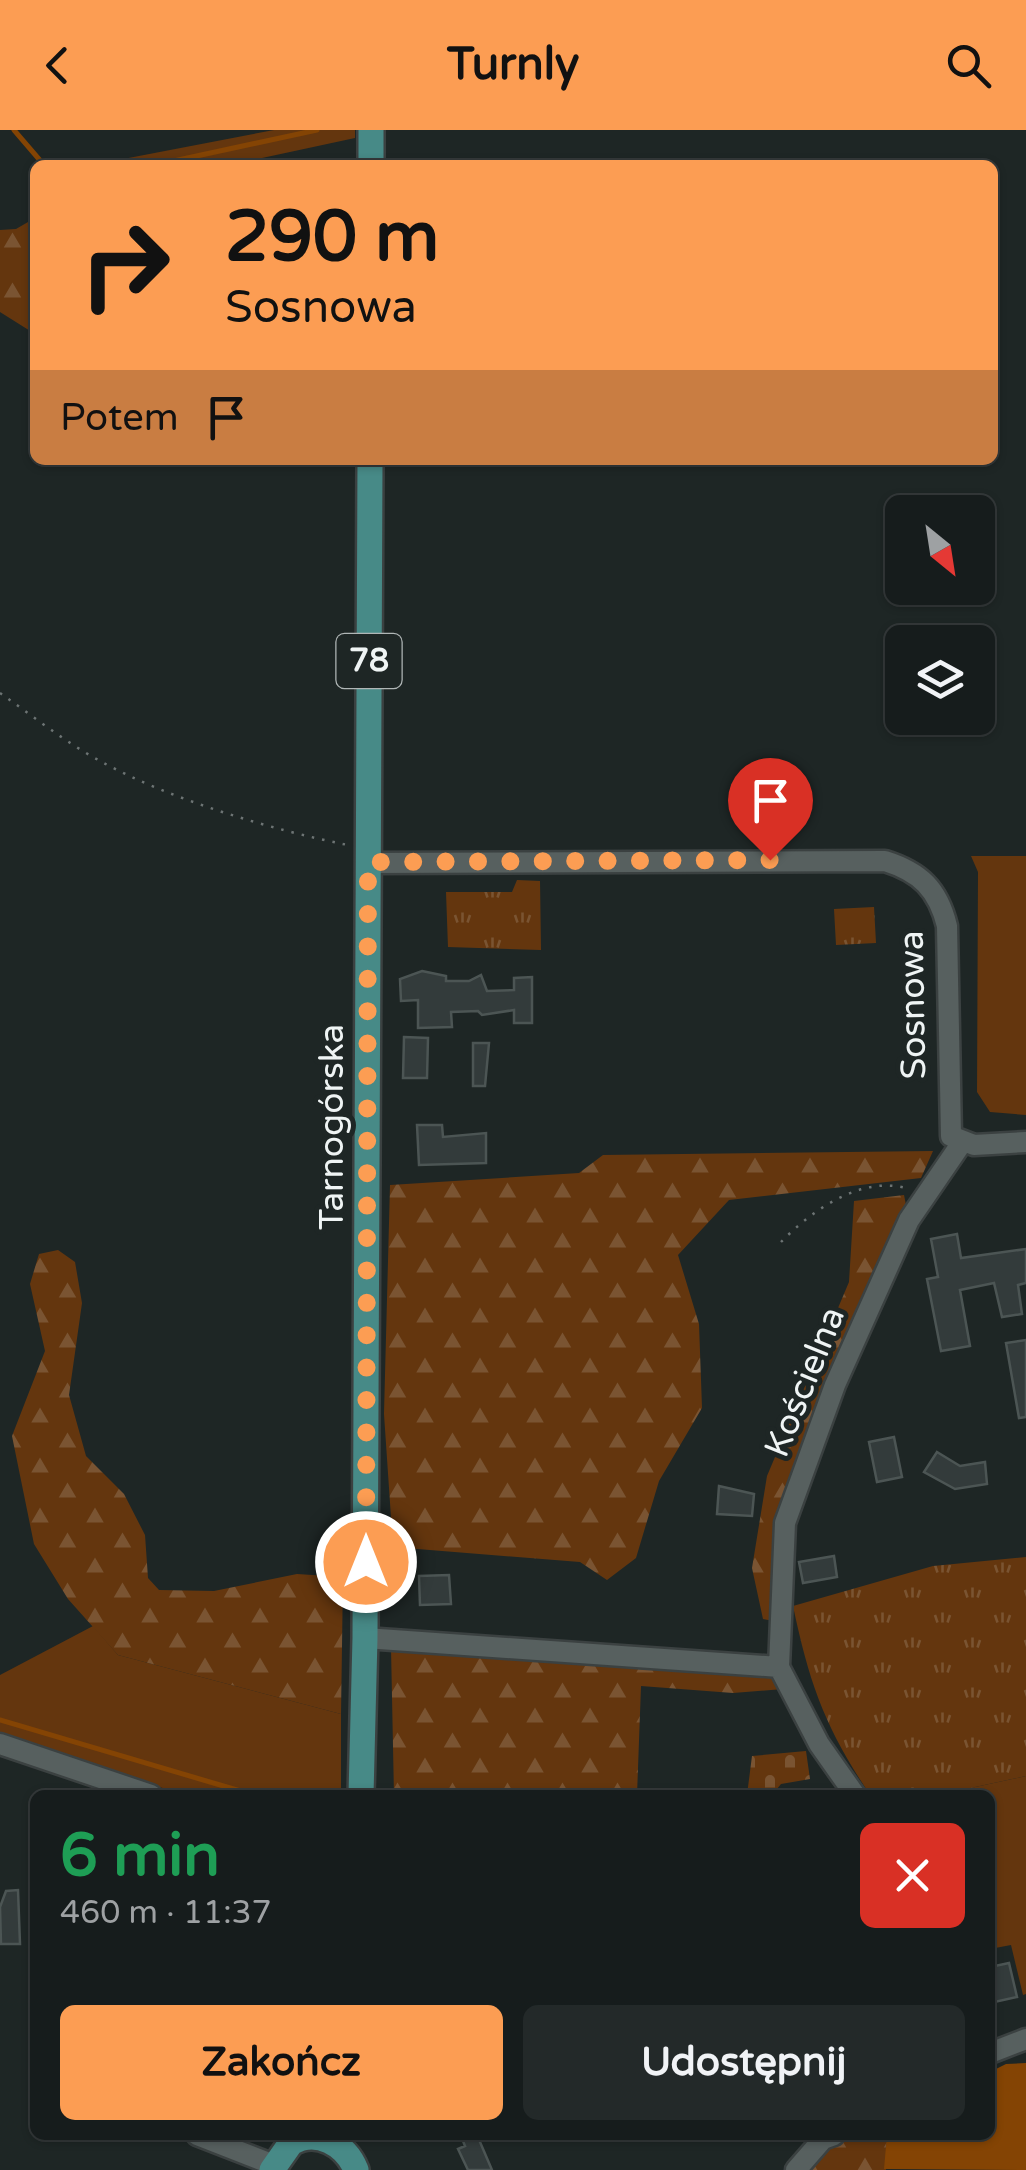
<!DOCTYPE html>
<html lang="pl">
<meta charset="utf-8">
<style>
body{margin:0;font-family:"Varela Round",sans-serif;background:#232929;color:#f1f3f6;height:100vh;display:flex;flex-direction:column;font-size:38px;white-space:nowrap}
*{box-sizing:border-box;margin:0}
p{font-size:32px;color:#9ea1a3}
.icon{flex:none;width:55px;height:55px;fill:none;stroke:currentColor;stroke-width:2;stroke-linecap:round;stroke-linejoin:round}
.map{position:relative;flex:1;overflow:hidden}
.details{position:absolute;left:30px;top:1660px;width:965px;height:350px;display:flex;flex-direction:column;background:#161c1c;border-radius:15px;box-shadow:0 2px 8px #0004,0 0 0 2px #353a3b}
.details>*{flex:none}
.banner{position:absolute;left:30px;top:30px;width:968px;height:305px;border-radius:15px;box-shadow:0 2px 8px #0004,0 0 0 2px #353a3b;background:#fc9d53;color:#111;overflow:hidden}
.needle{width:65px;rotate:150deg}
.buttons{position:absolute;left:885px;top:365px;display:grid;gap:20px}
.buttons a{display:grid;place-items:center;width:110px;height:110px;border-radius:15px;background:#161c1c;box-shadow:0 2px 8px #0004,0 0 0 2px #353a3b;font-size:50px}
.pin{position:absolute;display:grid;place-items:center;width:85px;height:85px;color:#fff;margin:-102px -42px;border-radius:50% 50% 50% 0;rotate:-45deg;box-shadow:0 0 10px #0007}
.pin .icon{rotate:45deg}
.me{position:absolute;width:110px;margin:-55px;rotate:0deg;stroke-linejoin:round;filter:drop-shadow(0 0 8px #0008)}
.turn{display:flex;align-items:center;gap:35px;height:210px;padding:0 30px;font-size:45px}
.turn .icon{width:130px;height:130px;stroke-width:2.5}
.turn b{display:block;font-size:70px;line-height:85px}
.then{display:flex;align-items:center;height:95px;padding:0 30px;background:#0003;gap:20px;font-size:38px}
.round{display:grid;place-items:center;flex:none;width:105px;height:105px;border-radius:15px;background:#232929}
.summary{display:flex;align-items:center;justify-content:space-between;height:170px;padding:0 30px}
h1{font-size:60px;font-weight:700;line-height:75px;color:#1e9e55}
.button{display:flex;gap:20px;margin-top:auto;padding:20px 30px}
.button a{flex:1;height:115px;border-radius:15px;background:#fc9d53;color:#111;font-size:40px;font-weight:700;line-height:115px;text-align:center}
.button a+a{background:#232929;color:#f1f3f6}
header{display:flex;justify-content:space-between;align-items:center;height:130px;padding:0 30px;background:#fc9d53;color:#111;font-size:45px;font-weight:700}
.map>svg:first-child{display:block}
.grass{fill:#64360e}
.forest{fill:url(#forest-firs)}
.cemetery{fill:url(#cemetery-stones)}
.park{fill:url(#park-tufts)}
.water{fill:#844404}
.lines{fill:none;stroke-linecap:round;stroke-linejoin:round}
.stream{stroke:#844404;stroke-width:5}
.building{fill:#333b3b;stroke:#4c5554;stroke-width:2.5}
.minor-casing{stroke:#3b4141;stroke-width:25}
.major-casing{stroke:#3b4141;stroke-width:30}
.path{stroke:#6d7474;stroke-width:2.5;stroke-dasharray:2.5 8;stroke-linecap:butt}
.minor{stroke:#57605f;stroke-width:20}
.major{stroke:#478a87;stroke-width:25}
.route{stroke:#fc9d53;stroke-width:18;stroke-dasharray:0 32.4}
.labels{text-anchor:middle;dominant-baseline:central;stroke-width:10;stroke-linejoin:round;paint-order:stroke}
.shield{fill:#1e2625;stroke:#b0b6b6;stroke-width:2.5}
.shield-label{font-size:32px;font-weight:bold;fill:#eff4f4}
.street-label{font-size:35px;fill:#eff4f4;stroke:#1e2625}
</style>
<header><svg class="icon" aria-label="back" viewBox="0 0 24 24"><path d="M15 5l-7 7 7 7"/></svg>Turnly<svg class="icon" aria-label="search" viewBox="0 0 24 24"><circle cx="10" cy="10" r="6"/><path d="M15 15l6 6"/></svg></header>
<div class="map">
<svg width="1026" height="2040" viewBox="0 0 1026 2040">
<defs>
<pattern id="forest-firs" width="22" height="20" patternUnits="userSpaceOnUse" patternTransform="scale(2.5)"><rect width="22" height="20" fill="#64360e"/><path d="M5 1l3.5 6h-7zM16 11l3.5 6h-7z" fill="#7a5432"/></pattern>
<pattern id="cemetery-stones" width="16" height="16" patternUnits="userSpaceOnUse" patternTransform="scale(2.5)"><rect width="16" height="16" fill="#64360e"/><path d="M2 7V4a2 2 0 0 1 4 0v3zM10 15v-3a2 2 0 0 1 4 0v3z" fill="#7a5432"/></pattern>
<pattern id="park-tufts" width="24" height="20" patternUnits="userSpaceOnUse" patternTransform="scale(2.5)"><rect width="24" height="20" fill="#64360e"/><path d="M3 7l-1-3M5 7V3M7 7l1-3M15 17l-1-3M17 17v-4M19 17l1-3" fill="none" stroke="#7a5432"/></pattern>
</defs>
<rect width="100%" height="100%" fill="#1e2625"/>
<path class="grass" d="M 274,0 L 355,0 L 355,8 L 229,35 L 92,35 Z
M 971,726 L 1026,726 L 1026,985 L 990,982 L 977,962 L 978,742 Z
M 93,1496 L 118,1525 L 341,1584 L 341,1665 L 184,1665 L 0,1605 L 0,1545 Z
M 1026,1646 L 1026,1864 L 1023,1865 L 1011,1815 L 990,1819 L 990,1665 L 938,1665 Z"/>
<path class="forest" d="M 35,88 L 35,204 L 0,182 L 0,100 L 16,99 Z
M 933,1021 L 921,1048 L 729,1070 L 678,1125 L 699,1194 L 702,1278 L 659,1351 L 636,1428 L 607,1450 L 580,1432 L 393,1417 L 384,1284 L 390,1055 L 579,1043 L 603,1025 Z
M 904,1065 L 909,1090 L 785,1393 L 784,1493 L 763,1489 L 752,1438 L 767,1346 L 849,1152 L 854,1071 Z
M 58,1120 L 75,1132 L 82,1173 L 69,1265 L 86,1326 L 124,1364 L 145,1405 L 148,1448 L 159,1460 L 214,1461 L 297,1444 L 343,1447 L 341,1584 L 118,1525 L 68,1469 L 34,1414 L 12,1306 L 45,1221 L 30,1154 L 39,1124 Z
M 391,1517 L 775,1540 L 783,1559 L 733,1563 L 641,1556 L 637,1665 L 394,1665 Z
M 851,2005 L 887,2005 L 886,2040 L 807,2040 L 820,2025 Z"/>
<path class="cemetery" d="M 806,1621 L 810,1649 L 781,1654 L 772,1665 L 747,1665 L 752,1626 Z"/>
<path class="park" d="M 517,750 L 540,751 L 541,820 L 448,817 L 446,762 L 512,762 Z
M 874,777 L 876,813 L 836,815 L 834,779 Z
M 1026,1427 L 1026,1646 L 938,1665 L 870,1665 C 825,1597 810,1556 793,1476 L 933,1436 Z"/>
<path class="water" d="M 1026,1933 L 1026,2040 L 884,2039 L 887,2005 L 990,2005 L 990,1942 L 1006,1934 Z"/>
<g class="lines">
<path class="stream" d="M 14,0 L 44,35
M 155,35 L 317,0
M 0,1590 L 254,1665"/>
</g>
<path class="building" d="M 422,841 L 446,846 L 446,851 L 469,851 L 481,845 L 487,861 L 514,860 L 514,848 L 532,847 L 532,893 L 514,893 L 514,880 L 482,885 L 478,881 L 451,882 L 452,897 L 418,898 L 418,870 L 401,871 L 400,849 Z
M 404,907 L 428,908 L 427,948 L 403,948 Z
M 473,913 L 489,913 L 485,956 L 473,956 Z
M 417,995 L 442,995 L 443,1007 L 486,1003 L 486,1033 L 419,1035 Z
M 957,1104 L 961,1128 L 1026,1119 L 1026,1153 L 1018,1155 L 1022,1184 L 1002,1187 L 994,1153 L 960,1160 L 970,1216 L 941,1221 L 927,1149 L 938,1147 L 931,1109 Z
M 1026,1210 L 1026,1287 L 1019,1288 L 1006,1213 Z
M 894,1307 L 902,1347 L 877,1352 L 869,1312 Z
M 937,1322 L 960,1336 L 985,1332 L 987,1354 L 955,1359 L 924,1342 Z
M 719,1356 L 754,1364 L 752,1386 L 717,1384 Z
M 834,1426 L 837,1447 L 803,1453 L 799,1432 Z
M 449,1445 L 451,1474 L 420,1475 L 419,1446 Z
M 18,1760 L 20,1814 L 1,1814 L 0,1777 L 6,1761 Z
M 1009,1833 L 1017,1867 L 990,1873 L 990,1837 Z
M 477,2005 L 492,2040 L 468,2040 L 458,2019 L 465,2016 L 463,2011 Z"/>
<g class="lines">
<defs>
<path id="minor" d="M 368,733 L 885,731 C 920,742 938,759 947,796 L 951,1006 L 974,1015 L 1026,1012
M 365,1508 L 779,1537
M 0,1614 L 151,1665
M 855,1665 L 819,1614 L 779,1537 L 785,1393 L 835,1255 L 909,1090 L 961,1014
M 990,1923 L 1026,1909
M 197,2005 L 274,2035
M 796,2040 L 823,2009 L 834,2005"/>
<path id="major" d="M 371,35 L 371,0
M 361,1665 L 365,1508 L 370,330
M 272,2040 L 291,2013 C 317,1997 346,2015 356,2040"/>
</defs>
<use href="#minor" class="minor-casing"/>
<use href="#major" class="major-casing"/>
<path class="path" d="M 0,563 C 33,586 66,613 102,632 C 169,669 272,700 348,715
M 781,1112 C 811,1081 862,1044 909,1059"/>
<use href="#minor" class="minor"/>
<use href="#major" class="major"/>
</g>
<g class="lines">
<path class="route" d="M 366,1432 L 368,732 L 770,730"/>
</g>
<g class="labels">
<rect class="shield" x="336.5" y="504" width="65" height="54" rx="8"/>
<g class="shield-label">
<text x="369" y="531">78</text>
</g>
<g class="street-label">
<text transform="translate(913 875) rotate(-91)">Sosnowa</text>
<text transform="translate(332 997) rotate(-90)">Tarnogórska</text>
<text transform="translate(805 1252) rotate(-68)">Kościelna</text>
</g>
</g>
</svg>
<div class="buttons">
<a><svg class="needle" viewBox="-14 -14 28 28"><path d="M0-13l5 13h-10z" fill="#e53935"/><path d="M0 13l5-13h-10z" fill="#9ea1a3"/></svg></a>
<a><svg class="icon" aria-label="layers" viewBox="0 0 24 24"><path d="M12 4l9 5-9 5-9-5zM3 14l9 5 9-5"/></svg></a>
</div>
<div class="pin" style="left:770px;top:730px;background:#d93025"><svg class="icon" aria-label="arrive" viewBox="0 0 24 24"><path d="M6 21V4h12l-3 4 3 4H6"/></svg></div>
<svg class="me" style="left:366px;top:1432px" viewBox="-20 -20 40 40"><circle r="17" fill="#fc9d53" stroke="#fff" stroke-width="3"/><path d="M0-11L8 9 0 5-8 9z" fill="#fff"/></svg>
<div class="banner">
<div class="turn"><svg class="icon" aria-label="right" viewBox="0 0 24 24"><path d="M7 20v-9h11M14 6l5 5-5 5"/></svg><div><b>290 m</b>Sosnowa</div></div>
<div class="then">Potem<svg class="icon" aria-label="arrive" viewBox="0 0 24 24"><path d="M6 21V4h12l-3 4 3 4H6"/></svg></div>
</div>
<section class="details">
<div class="summary"><div><h1>6 min</h1><p>460 m · 11:37</p></div><a class="round" style="background:#d93025;color:#fff"><svg class="icon" aria-label="close" viewBox="0 0 24 24"><path d="M6 6l12 12M18 6L6 18"/></svg></a></div>
<div class="button"><a>Zakończ</a><a>Udostępnij</a></div>
</section>
</div>
